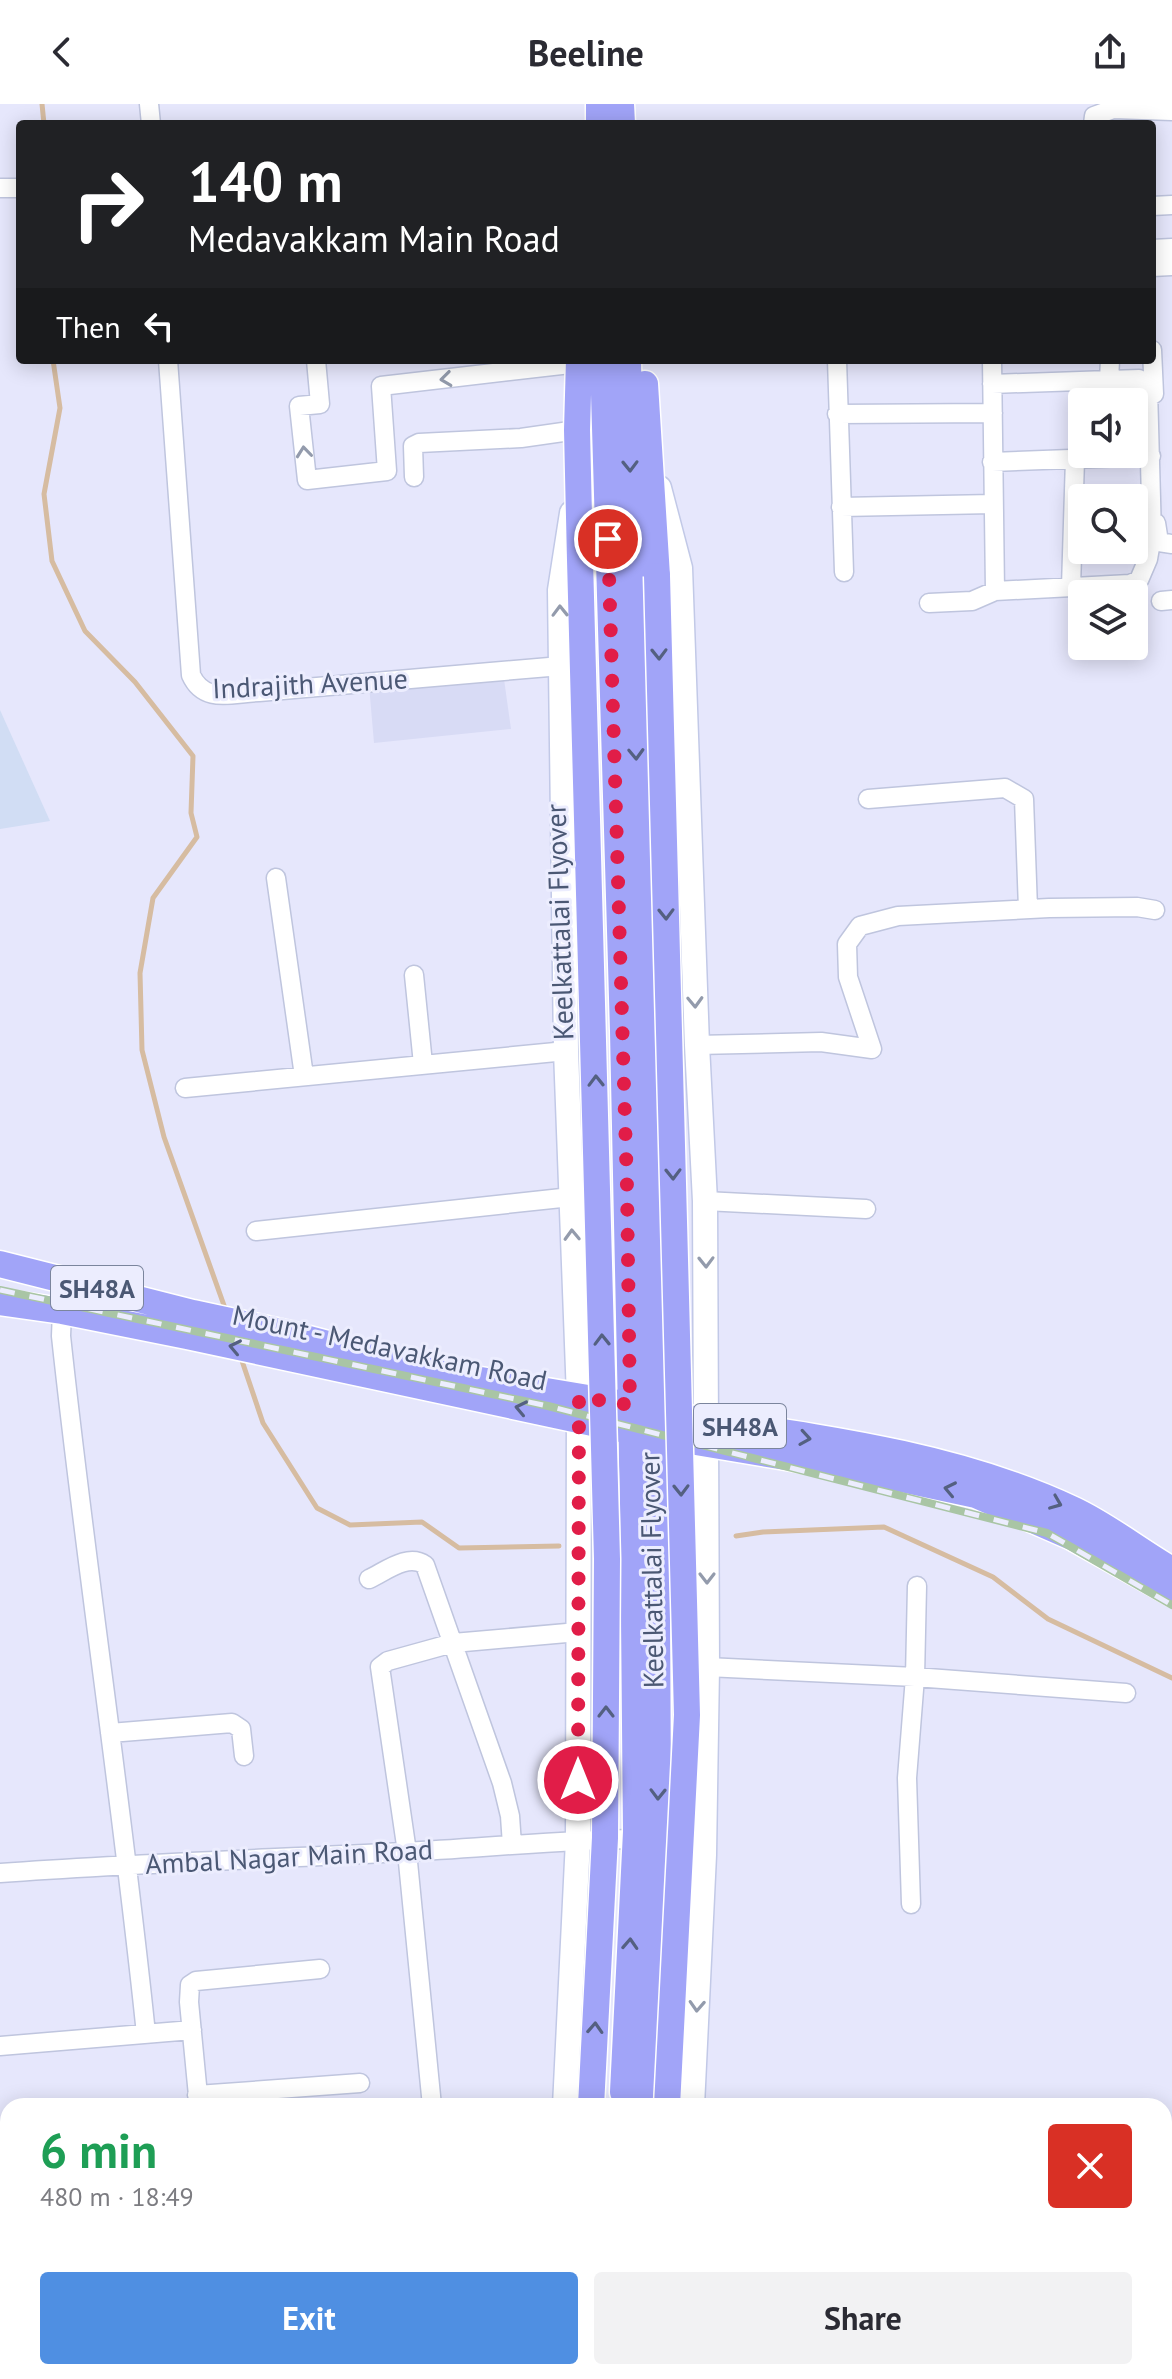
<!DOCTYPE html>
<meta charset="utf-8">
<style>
body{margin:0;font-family:"PT Sans",sans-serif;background:#f2f2f3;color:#2b2b33;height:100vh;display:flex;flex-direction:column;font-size:30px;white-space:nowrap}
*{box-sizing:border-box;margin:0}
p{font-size:26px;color:#7c7c81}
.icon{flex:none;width:44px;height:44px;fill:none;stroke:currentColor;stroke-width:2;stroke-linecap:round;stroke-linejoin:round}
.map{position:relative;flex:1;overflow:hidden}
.sheet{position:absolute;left:0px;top:1994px;width:1172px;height:282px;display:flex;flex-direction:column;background:#fff;border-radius:24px 24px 0 0;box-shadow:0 4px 20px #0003}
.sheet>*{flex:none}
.top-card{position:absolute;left:16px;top:16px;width:1140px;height:244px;border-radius:8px;box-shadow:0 4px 20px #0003;background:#202124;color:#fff;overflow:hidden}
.controls{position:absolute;left:1068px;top:284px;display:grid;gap:16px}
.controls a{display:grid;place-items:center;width:80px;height:80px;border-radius:8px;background:#fff;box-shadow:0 4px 20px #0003;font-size:40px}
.pin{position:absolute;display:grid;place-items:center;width:68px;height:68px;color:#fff;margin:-34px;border:4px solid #fff;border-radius:50%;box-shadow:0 2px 8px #0007}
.me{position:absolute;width:88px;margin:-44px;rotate:0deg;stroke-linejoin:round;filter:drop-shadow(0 0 6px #0008)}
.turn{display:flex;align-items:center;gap:28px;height:168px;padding:0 40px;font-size:36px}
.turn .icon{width:104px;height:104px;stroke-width:2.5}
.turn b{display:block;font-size:56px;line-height:68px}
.then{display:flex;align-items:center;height:76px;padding:0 40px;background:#0003;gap:16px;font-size:30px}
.round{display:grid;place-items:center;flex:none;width:84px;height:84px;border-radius:8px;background:#f2f2f3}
.overview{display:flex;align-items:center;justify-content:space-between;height:136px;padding:0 40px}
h1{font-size:48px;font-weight:800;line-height:60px;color:#1e9e55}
.button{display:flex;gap:16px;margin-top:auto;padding:16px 40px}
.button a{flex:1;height:92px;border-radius:8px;background:#4f8fe2;color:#fff;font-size:32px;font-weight:800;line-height:92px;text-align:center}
.button a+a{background:#f2f2f3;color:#2b2b33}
header{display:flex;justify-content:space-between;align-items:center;height:104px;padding:0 40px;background:#fff;font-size:36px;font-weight:800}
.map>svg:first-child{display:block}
.residential{fill:#d8dbf5}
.commercial{fill:#d1ddf4}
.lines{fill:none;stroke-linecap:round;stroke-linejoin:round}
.stream{stroke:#d6bca1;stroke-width:5}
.street-casing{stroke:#bfc5de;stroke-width:21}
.secondary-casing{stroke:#c2c9e7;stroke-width:27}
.primary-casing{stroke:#fff;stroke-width:29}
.street{stroke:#fff;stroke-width:18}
.secondary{stroke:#fff;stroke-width:24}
.primary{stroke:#a1a4f8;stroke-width:26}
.rail-casing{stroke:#a9c5a5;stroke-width:8}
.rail{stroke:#ecedfe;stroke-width:5;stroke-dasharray:15;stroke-linecap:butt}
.primary-bridge-casing{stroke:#fff;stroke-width:29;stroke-linecap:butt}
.primary-bridge{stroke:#a1a4f8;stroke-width:26}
.oneway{stroke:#939bac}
.oneway2{stroke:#546081}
.route{stroke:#e11d48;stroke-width:14;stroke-dasharray:0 25.2}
.labels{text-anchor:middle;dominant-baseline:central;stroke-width:6;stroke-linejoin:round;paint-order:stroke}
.shield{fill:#ecedfe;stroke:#7b859d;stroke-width:2}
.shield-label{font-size:26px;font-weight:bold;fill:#4b5874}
.street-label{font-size:28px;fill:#4b5874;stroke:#ecedfe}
</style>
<header><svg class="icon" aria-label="back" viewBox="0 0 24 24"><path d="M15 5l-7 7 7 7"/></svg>Beeline<svg class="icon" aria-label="share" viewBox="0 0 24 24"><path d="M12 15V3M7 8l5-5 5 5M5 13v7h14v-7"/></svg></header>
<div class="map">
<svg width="1172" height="2275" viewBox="0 0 1172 2275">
<rect width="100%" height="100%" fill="#e6e7fc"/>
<path class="residential" d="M 503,568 L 511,625 L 374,639 L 369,581 Z"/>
<path class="commercial" d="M 0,606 L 50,717 L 0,725 Z"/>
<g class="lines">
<path class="stream" d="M 42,0 L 44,20
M 53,256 L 60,304 L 44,390 L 52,457 L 85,527 L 135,578 L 193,652 L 191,709 L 197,733 L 153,794 L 140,869 L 142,946 L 164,1033 L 226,1207
M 240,1251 L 263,1319 L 317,1404 L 350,1421 L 422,1418 L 459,1444 L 559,1442
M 736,1432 L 763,1428 L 884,1423 L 993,1473 L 1048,1515 L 1172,1574"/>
<defs>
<path id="street" d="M 149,0 L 151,20
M 1093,20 L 1094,12 L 1113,5 L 1172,7
M 0,84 L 20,84
M 1152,102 L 1172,101
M 1152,145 L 1172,144
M 1152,163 L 1172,162
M 1152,246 L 1154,290
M 168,256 L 191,571 C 204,600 231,589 259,588 L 561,562
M 316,256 L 320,300 L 299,302 L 307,376 L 387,367 L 381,282 L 579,259
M 837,256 L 844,468
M 992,256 L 995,487
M 992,280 L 1109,276
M 837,310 L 993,309
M 992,358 L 1151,352
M 414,373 L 413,342 L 419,339 L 521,334 L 577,326
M 841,403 L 993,400
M 1156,419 L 1159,438 L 1172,440
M 1071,483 L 1075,355
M 1161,497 L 1172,496
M 929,499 L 972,497 L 995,487 L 1130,480 L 1139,476 L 1148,455 L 1152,432 L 1148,285 L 1147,279 L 1139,275 L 1109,276 L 1110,256
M 868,695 L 1005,684 L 1024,695 L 1028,805
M 276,774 L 304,972
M 414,871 L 423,960
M 697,941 L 821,938 L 872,945 L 848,873 L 847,840 L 860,822 L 898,812 L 1049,804 L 1137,803 L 1155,806
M 185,984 L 566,947
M 705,1097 L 866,1105
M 256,1127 L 571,1093
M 62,1207 L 61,1232 C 86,1465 122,1696 146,1930
M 369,1475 C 386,1467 408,1449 425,1461 L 502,1679 L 510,1712 L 512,1741
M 707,1563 L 915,1573 L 1126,1589
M 110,1629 L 232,1619 L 241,1625 L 244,1652
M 0,1769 C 135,1759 270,1755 405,1748 C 482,1744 558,1736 635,1735
M 911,1800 L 907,1674 L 915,1573 L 917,1482
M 0,1942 L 192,1926
M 197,1991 L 360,1979
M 199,2002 L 189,1898 L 190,1881 L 196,1877 L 320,1865
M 432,2002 L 407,1748 L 380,1563 L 388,1557 L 453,1539 L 578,1528
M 41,2268 L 42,2275"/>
<path id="secondary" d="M 659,384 L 680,464 L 697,941 L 705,1097 L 707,1563 L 704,1751 L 692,2002
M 565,2002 L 578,1736 L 579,1293 L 566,947 L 560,486 L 572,409
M 551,2275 L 552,2268
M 676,2275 L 677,2268"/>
<path id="primary" d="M 599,0 L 599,20
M 621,0 L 622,20
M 579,256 L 577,326 L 580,456
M 603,256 L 623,927 L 633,1404 L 636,1728 L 623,1988
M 628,256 L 631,456 L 656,1309 L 658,1694 L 640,2002
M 645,280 L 657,472
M 0,1160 L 193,1209 L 290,1230 L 439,1269 L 630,1301 L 656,1309 C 795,1331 945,1345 1074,1406 C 1108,1422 1139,1447 1172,1466
M 0,1198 L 62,1207 L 187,1232 L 630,1327 L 846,1363 L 976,1391 L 1072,1433 L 1172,1489
M 576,2275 L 577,2268
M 602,2275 L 602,2268
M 623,2275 L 623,2268
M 653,2275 L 653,2268"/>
</defs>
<use href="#street" class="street-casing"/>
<use href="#secondary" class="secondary-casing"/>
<use href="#primary" class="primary-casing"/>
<use href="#street" class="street"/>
<use href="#secondary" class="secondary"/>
<use href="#primary" class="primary"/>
<defs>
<path id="rail" d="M 0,1186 L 548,1302 L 1047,1429 L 1172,1501"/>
</defs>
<use href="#rail" class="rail-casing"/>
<use href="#rail" class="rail"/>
<defs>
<path id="primary-bridge" d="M 580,456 L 607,1455 L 605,1734 L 591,2002
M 657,472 L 687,1611 L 667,2002"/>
</defs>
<use href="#primary-bridge" class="primary-bridge-casing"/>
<use href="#primary-bridge" class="primary-bridge"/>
</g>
<defs><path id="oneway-chevron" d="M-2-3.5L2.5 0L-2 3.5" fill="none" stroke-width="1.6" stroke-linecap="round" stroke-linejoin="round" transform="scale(2)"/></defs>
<g class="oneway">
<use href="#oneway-chevron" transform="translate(446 275) rotate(173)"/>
<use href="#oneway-chevron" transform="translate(304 348) rotate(-96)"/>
<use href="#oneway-chevron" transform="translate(560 507) rotate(-91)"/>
<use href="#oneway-chevron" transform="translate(695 898) rotate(88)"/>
<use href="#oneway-chevron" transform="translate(572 1131) rotate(-92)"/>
<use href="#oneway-chevron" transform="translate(706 1158) rotate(89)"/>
<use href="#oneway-chevron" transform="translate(707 1474) rotate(90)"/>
<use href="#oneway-chevron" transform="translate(697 1902) rotate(93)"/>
</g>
<g class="oneway2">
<use href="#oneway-chevron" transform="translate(630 362) rotate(89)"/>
<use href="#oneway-chevron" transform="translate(659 550) rotate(89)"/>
<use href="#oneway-chevron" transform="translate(636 650) rotate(88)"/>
<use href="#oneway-chevron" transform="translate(666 810) rotate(89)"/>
<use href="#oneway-chevron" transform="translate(596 977) rotate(-91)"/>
<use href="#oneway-chevron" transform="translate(673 1070) rotate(89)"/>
<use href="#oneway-chevron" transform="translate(602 1236) rotate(-91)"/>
<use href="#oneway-chevron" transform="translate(235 1243) rotate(-168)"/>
<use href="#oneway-chevron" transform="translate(521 1304) rotate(-168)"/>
<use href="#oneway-chevron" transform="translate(805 1334) rotate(9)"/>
<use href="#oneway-chevron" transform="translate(950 1385) rotate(-168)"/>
<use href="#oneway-chevron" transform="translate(681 1386) rotate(89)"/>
<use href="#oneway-chevron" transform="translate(1056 1399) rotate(22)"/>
<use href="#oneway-chevron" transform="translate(606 1608) rotate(-90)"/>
<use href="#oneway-chevron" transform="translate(658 1690) rotate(91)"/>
<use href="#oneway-chevron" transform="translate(630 1840) rotate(-87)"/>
<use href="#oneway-chevron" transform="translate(595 1924) rotate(-87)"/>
</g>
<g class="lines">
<path class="route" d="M 578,1676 L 579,1293 L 630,1301 L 627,1083 L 608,435"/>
</g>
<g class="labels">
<g class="shield">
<rect x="51" y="1162" width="92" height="44" rx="6"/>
<rect x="694" y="1300" width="92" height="44" rx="6"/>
</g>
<g class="shield-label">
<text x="97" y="1184">SH48A</text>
<text x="740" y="1322">SH48A</text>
</g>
<g class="street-label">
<text transform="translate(310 579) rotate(-3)">Indrajith Avenue</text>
<text transform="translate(559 818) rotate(-92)">Keelkattalai Flyover</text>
<text transform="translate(390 1243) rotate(12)">Mount - Medavakkam Road</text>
<text transform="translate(651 1466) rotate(-91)">Keelkattalai Flyover</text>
<text transform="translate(289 1752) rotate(-3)">Ambal Nagar Main Road</text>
</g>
</g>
</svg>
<div class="controls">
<a><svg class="icon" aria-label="sound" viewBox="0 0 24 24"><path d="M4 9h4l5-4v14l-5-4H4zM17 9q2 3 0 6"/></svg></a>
<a><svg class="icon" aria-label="search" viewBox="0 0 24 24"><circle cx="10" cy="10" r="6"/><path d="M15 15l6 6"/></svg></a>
<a><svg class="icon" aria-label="layers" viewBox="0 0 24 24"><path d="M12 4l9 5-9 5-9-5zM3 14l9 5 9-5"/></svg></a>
</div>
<div class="pin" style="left:608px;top:435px;background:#d93025"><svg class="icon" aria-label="arrive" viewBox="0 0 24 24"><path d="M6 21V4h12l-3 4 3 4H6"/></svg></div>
<svg class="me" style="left:578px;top:1676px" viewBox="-20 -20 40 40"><circle r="17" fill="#e11d48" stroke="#fff" stroke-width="3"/><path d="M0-11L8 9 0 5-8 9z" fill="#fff"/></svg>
<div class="top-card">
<div class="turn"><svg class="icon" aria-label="right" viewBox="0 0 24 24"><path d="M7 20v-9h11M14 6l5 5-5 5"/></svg><div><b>140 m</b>Medavakkam Main Road</div></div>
<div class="then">Then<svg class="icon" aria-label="left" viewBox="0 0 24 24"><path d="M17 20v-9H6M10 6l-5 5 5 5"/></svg></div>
</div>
<section class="sheet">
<div class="overview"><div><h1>6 min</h1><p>480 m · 18:49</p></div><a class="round" style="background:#d93025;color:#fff"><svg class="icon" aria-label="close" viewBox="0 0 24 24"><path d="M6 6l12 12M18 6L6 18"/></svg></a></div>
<div class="button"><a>Exit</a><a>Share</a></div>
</section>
</div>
